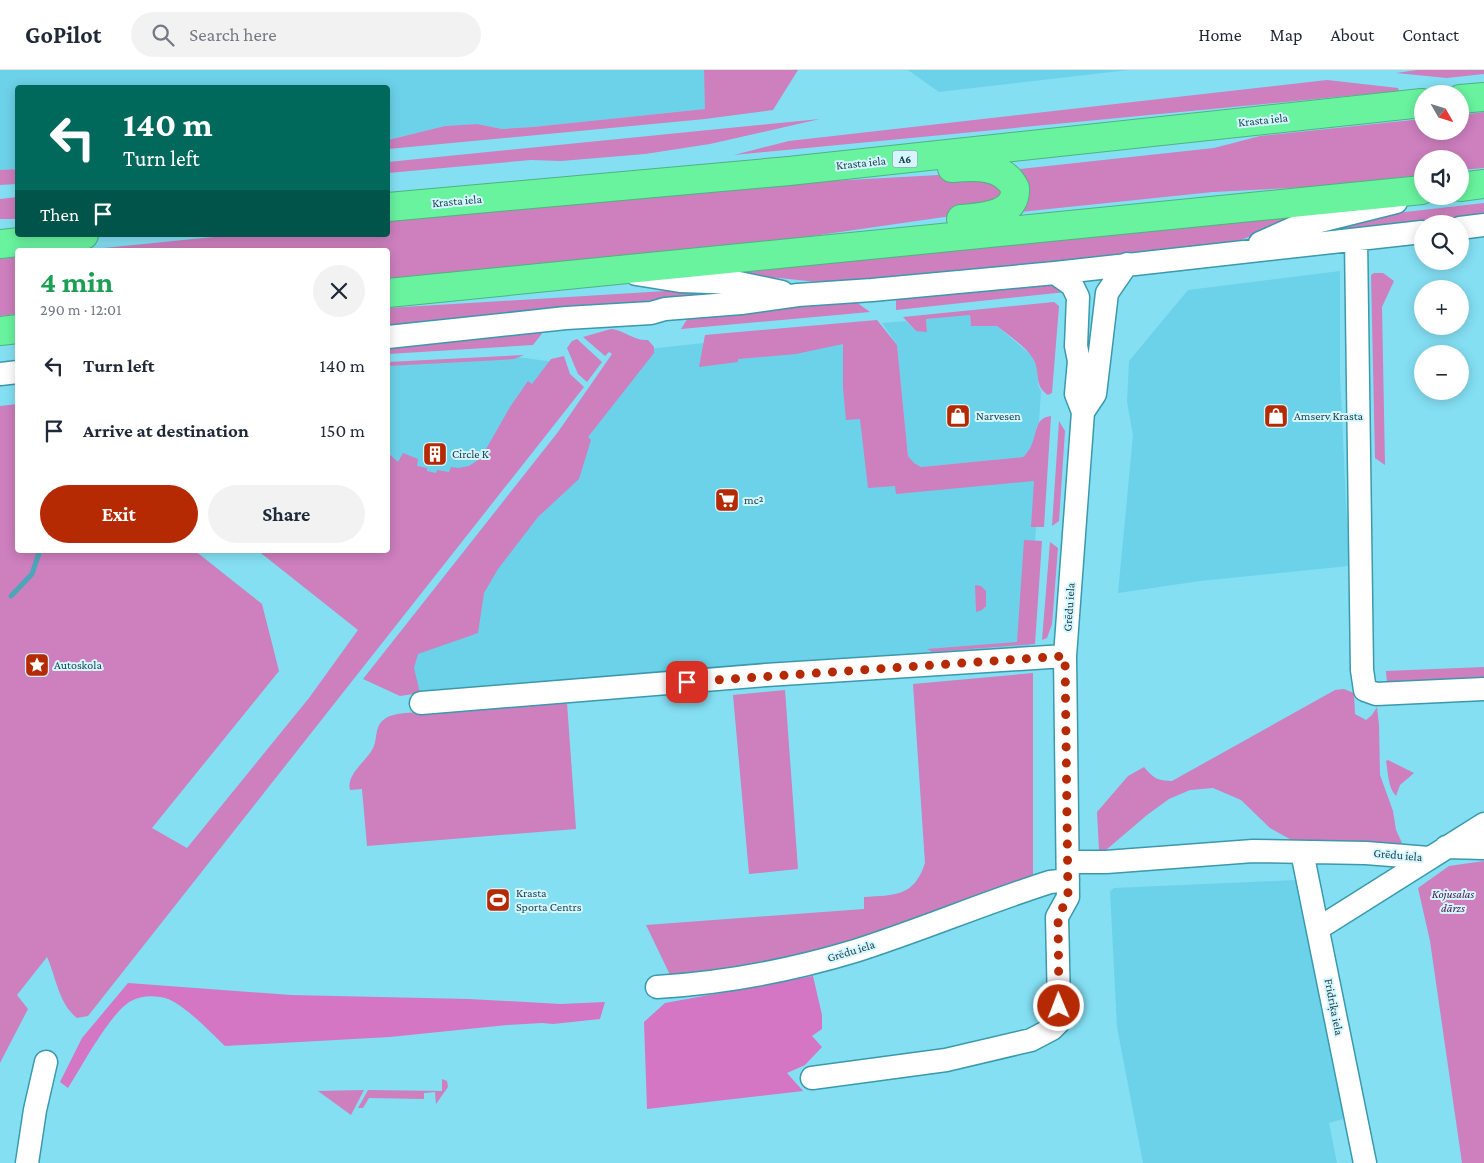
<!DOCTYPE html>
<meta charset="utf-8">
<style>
body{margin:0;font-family:"Crimson Pro",serif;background:#f2f2f3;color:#1f2937;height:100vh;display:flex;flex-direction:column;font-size:19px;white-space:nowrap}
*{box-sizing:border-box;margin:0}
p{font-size:16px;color:#747a83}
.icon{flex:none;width:28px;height:28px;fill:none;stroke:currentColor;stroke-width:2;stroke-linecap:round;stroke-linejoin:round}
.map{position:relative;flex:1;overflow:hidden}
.details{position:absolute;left:15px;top:178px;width:375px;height:305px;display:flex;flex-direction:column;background:#fff;border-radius:5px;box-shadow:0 2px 12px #0003}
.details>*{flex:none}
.banner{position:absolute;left:15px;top:15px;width:375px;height:152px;border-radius:5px;box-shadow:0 2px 12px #0003;background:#00695c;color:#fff;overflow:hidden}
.needle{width:32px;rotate:129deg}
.controls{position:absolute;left:1414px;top:15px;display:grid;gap:10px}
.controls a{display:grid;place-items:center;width:55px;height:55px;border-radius:50%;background:#fff;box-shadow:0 2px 12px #0003;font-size:25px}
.pin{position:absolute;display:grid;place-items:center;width:42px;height:42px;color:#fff;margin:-21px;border-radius:10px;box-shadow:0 2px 8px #0006}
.me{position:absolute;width:55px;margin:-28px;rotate:359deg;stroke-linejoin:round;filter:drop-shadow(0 0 4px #0008)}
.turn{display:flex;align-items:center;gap:18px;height:105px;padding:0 25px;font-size:22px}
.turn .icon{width:65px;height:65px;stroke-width:2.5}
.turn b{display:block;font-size:35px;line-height:42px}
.then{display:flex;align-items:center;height:48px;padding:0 25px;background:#0003;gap:10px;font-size:19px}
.round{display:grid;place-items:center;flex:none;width:52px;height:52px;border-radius:26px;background:#f2f2f3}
.head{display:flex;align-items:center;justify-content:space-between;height:85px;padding:0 25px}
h1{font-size:30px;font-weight:700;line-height:38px;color:#1e9e55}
.primary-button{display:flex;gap:10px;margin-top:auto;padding:10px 25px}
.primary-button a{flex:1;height:58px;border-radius:30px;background:#b52a03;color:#fff;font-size:20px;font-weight:700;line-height:58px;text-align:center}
.primary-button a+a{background:#f2f2f3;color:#1f2937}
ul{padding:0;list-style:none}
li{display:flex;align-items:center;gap:15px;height:65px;padding:0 25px}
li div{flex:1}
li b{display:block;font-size:19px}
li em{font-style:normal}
header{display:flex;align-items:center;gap:30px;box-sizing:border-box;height:70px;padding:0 25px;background:#fff;border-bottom:1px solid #e0e1e3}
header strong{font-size:24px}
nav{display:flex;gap:28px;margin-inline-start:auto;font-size:18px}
.search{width:350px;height:45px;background:#f2f2f3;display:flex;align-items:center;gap:12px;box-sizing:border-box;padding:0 18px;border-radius:28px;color:#747a83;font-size:19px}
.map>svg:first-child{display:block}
.built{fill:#6cd2e9}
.green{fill:#cd7fbe}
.forest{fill:#d476c3}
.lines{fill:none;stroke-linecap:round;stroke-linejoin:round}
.stream{stroke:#4ca6ba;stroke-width:5}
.minor-casing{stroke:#3b99ac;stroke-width:25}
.highway-casing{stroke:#4db480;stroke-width:30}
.minor{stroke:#fff;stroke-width:22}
.highway{stroke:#69f39f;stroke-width:28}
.route{stroke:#b52a03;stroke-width:9;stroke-dasharray:0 16.2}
.labels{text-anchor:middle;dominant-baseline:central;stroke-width:4;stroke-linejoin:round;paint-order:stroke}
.shield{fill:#d5f6ff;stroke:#51767e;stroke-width:1}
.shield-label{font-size:11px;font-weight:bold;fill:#183f47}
.street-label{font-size:12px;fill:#183f47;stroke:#d5f6ff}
.poi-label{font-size:12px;fill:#183f47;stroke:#d5f6ff;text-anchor:start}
.park-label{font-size:12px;font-style:italic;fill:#4f1547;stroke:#d5f6ff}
</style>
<header>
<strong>GoPilot</strong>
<div class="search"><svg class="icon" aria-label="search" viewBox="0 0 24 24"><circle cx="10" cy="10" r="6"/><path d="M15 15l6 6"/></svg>Search here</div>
<nav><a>Home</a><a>Map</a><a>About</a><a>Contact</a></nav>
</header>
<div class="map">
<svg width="1484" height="1093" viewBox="0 0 1484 1093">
<rect width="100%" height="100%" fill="#84dff3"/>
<path class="built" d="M 0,0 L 704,0 L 706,39 L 534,57 L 502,59 L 477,54 L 445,56 L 388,70 L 388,18 L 18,18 L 17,99 L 0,100 Z
M 908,0 L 1129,0 L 939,22 Z
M 1340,201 L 1340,305 L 1349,496 L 1200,511 L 1118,523 L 1133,365 L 1127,332 L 1129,291 L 1188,220 Z
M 970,244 L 971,256 L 997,256 L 1032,286 L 1037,298 L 1038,315 L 1041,321 L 1039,353 L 1036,358 L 1035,372 L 1030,381 L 1023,387 L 921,397 L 914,393 L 908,386 L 897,275 L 882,253 L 906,251 L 916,261 L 927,261 L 926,249 Z
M 870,255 L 905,415 L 1039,404 L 1029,578 L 423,627 L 396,597 L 648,279 Z
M 517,287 L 555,292 L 485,399 L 440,415 L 388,393 L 388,296 Z
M 1296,810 L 1328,959 L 1350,1047 L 1329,1053 L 1337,1093 L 1143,1093 L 1117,957 L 1110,821 L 1114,818 Z"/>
<path class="green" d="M 704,0 L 798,0 L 773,40 L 705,49 L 388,79 L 388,70 L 445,56 L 477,54 L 502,59 L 533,57 L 705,39 Z
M 1417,0 L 1484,0 L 1484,4 L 1447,8 L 1396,3 Z
M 1327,10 L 1398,18 L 1399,21 L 734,85 L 789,71 Z
M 1484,42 L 1484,98 L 1460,100 L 1460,89 L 1422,89 L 1422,105 L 1312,117 L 1213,122 L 1020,142 L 1024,110 L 1020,99 L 1214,78 L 1260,66 L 1422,49 L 1422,61 L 1460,61 L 1460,45 Z
M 820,49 L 710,74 L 645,84 L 561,91 L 531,90 L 388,103 L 388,92 Z
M 17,99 L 17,114 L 0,115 L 0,100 Z
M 975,103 L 1001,119 L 1000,127 L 986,141 L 756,174 L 388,211 L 388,180 L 84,180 L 233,165 L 388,165 L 388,149 L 705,118 Z
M 17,127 L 17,149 L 0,149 L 0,129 Z
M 1484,133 L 1484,144 L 1291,168 L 1353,148 Z
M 1288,145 L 1292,148 L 1290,152 L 1238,171 L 1210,177 L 830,213 C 802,211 774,206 746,207 L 745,202 Z
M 17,187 L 17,244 L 0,246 L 0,189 Z
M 1374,203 L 1383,203 L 1394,211 L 1382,237 L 1385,395 L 1375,388 L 1371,205 Z
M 1049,211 L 1066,222 L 896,240 L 896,228 Z
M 698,219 L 744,221 L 388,257 L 388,238 Z
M 847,231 L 856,232 L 870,242 L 681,259 L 688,248 Z
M 1054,232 L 1059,236 L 1052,323 L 1048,325 C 1032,314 1042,302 1032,287 C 1025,276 1008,265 997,256 L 971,256 L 970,245 L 926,249 L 927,262 L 916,261 L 903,247 Z
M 877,250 L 897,275 L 908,386 L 914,393 L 921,397 L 1023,387 C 1040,373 1030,348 1051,346 L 1044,457 L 1031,457 L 1034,411 L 896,424 L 895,416 L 868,418 L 860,349 L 846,350 L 843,318 L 843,274 L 796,284 L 738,289 L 738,292 L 699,297 L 705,265 Z
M 611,259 C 625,260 633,271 648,270 L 654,277 L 654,283 L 588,367 L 591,370 L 579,409 L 538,447 L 498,499 L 484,523 L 478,563 L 418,584 L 414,598 L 420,623 L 400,626 L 363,609 L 558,362 L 612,284 L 609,282 L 605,286 L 583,267 Z
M 544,261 L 533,275 L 388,284 L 388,274 Z
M 577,269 L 602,292 L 587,312 L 578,304 L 567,278 L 572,271 Z
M 524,285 L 514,289 L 500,290 L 388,296 L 388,292 Z
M 564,286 L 570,304 L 584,317 L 88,946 L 77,948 C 58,933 56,906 47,887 L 17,925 L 28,939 L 0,993 L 0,336 L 17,334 L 18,480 L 194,480 L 262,534 L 279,601 L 152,758 L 187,778 L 309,628 L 358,560 L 257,480 L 388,480 L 388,383 L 398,392 L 403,383 L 418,389 L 417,396 L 427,398 L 427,401 L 436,403 L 437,400 L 449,402 L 451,397 L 458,398 L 469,396 L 481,388 L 510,337 L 528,311 L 532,314 L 551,289 Z
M 1059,351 L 1065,361 L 1059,451 L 1052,456 Z
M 1024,470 L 1042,471 L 1035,574 L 932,582 L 927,579 L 1017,572 Z
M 1050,472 L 1058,478 L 1052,554 L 1047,568 L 1042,570 Z
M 975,515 L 981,516 L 986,521 L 986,536 L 982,540 L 976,542 Z
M 1484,597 L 1484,608 L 1387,613 L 1386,601 Z
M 1033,603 L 1033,809 L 795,891 L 672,909 L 646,855 L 864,839 L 864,827 C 895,825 914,827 925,793 L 913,614 Z
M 1344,619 L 1354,623 L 1355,644 L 1366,650 L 1372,645 L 1377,637 L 1379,655 L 1380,705 L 1393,741 L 1396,760 L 1402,773 L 1397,775 L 1295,772 L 1270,758 L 1241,730 L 1213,718 L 1190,720 L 1169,729 L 1147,745 L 1106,780 L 1099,780 L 1097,742 L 1128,706 L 1144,697 C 1153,708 1158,711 1172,711 L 1335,620 Z
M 785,620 L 798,799 L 749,804 L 733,625 Z
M 567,633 L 576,759 L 367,776 L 362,719 L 350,720 C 346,705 365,692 372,680 C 378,671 374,659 382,651 C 389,645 396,644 405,643 Z
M 1388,690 L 1414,703 L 1400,715 L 1396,726 C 1388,718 1388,702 1386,691 Z
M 1484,791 L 1484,1093 L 1462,1093 L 1430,871 L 1418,818 L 1449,796 Z
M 442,1009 L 447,1011 L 448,1017 L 436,1034 L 435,1022 L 424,1023 L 424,1029 L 369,1028 L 363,1038 L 358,1038 L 368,1020 L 442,1021 Z
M 364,1020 L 351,1045 L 318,1021 Z"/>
<path class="forest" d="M 813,906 L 822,945 L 822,959 L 812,966 L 822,977 L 805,995 L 787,1003 L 803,1021 L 647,1039 L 644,952 L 665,933 Z
M 128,913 L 291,925 L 469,929 L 561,934 L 605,932 L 600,949 L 553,954 L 542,953 L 507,955 L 390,967 L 225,976 C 210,962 187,937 168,929 C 157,925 141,925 131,931 C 110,943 82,996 68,1018 L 60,1012 L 82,968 Z"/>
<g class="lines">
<path class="stream" d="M 11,526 L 32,504 L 40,480"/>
<defs>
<path id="minor" d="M 1460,158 L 1484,155
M 1356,170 L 1362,600 L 1365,620 L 1376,624 L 1484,619
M 1260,173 L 1296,157 L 1396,132
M 636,204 L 680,211 L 739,213 L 782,222
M 388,267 L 566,248 L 651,243 L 665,239 L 741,233 L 798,225 L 872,220 L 1055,203 L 1422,162
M 0,304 L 18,302
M 1083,342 L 1095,324 L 1107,223 L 1127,194
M 421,633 L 766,605 L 1065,586
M 1446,777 L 1484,778
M 1302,782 L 1365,1093
M 1068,792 L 1106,792 L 1253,781 L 1366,783 L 1429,788
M 1319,858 L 1484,754
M 657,917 C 723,913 792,900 855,881 C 921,860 984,833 1050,812 L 1068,810
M 812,1008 L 946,990 L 1031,970 L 1052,959 L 1058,953 L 1059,936 L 1057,847 L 1068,827 L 1065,586 L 1083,342 L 1076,324 L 1079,291 L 1076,276 L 1078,227 L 1072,215 L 1055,203
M 27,1093 L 35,1040 L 46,992"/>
<path id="highway" d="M 1460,29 L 1484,27
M 952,98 C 975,96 1003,94 1015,118 C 1017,146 982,147 961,149
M 1460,117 L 1484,114
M 388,137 L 789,101 L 1422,33
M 0,174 L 84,165
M 388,223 L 1422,120
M 0,261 L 18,259"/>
</defs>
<use href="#minor" class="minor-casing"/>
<use href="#highway" class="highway-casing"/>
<use href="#minor" class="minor"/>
<use href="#highway" class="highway"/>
</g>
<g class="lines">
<path class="route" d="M 687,612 L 1065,586 L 1068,827 L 1058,847 L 1059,936"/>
</g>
<defs>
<symbol id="shop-square" viewBox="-11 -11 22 22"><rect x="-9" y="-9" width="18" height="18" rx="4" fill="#b52a03" stroke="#d5f6ff"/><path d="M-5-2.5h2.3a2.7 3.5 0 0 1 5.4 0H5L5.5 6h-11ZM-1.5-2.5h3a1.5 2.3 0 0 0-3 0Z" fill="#fff"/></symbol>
<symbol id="building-square" viewBox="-11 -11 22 22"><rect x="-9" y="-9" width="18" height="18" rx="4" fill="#b52a03" stroke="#d5f6ff"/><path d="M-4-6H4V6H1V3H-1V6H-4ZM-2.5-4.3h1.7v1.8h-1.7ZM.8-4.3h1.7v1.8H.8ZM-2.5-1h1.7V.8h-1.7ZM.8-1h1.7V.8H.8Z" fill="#fff"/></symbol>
<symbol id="supermarket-square" viewBox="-11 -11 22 22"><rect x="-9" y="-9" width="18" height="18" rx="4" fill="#b52a03" stroke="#d5f6ff"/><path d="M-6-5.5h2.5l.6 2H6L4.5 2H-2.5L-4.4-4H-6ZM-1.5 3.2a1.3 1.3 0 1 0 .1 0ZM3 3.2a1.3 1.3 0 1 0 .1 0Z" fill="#fff"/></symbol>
<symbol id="sight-square" viewBox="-11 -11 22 22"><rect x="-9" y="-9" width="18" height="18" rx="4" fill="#b52a03" stroke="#d5f6ff"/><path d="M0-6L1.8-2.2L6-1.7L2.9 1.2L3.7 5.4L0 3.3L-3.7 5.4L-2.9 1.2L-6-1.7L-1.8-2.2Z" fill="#fff"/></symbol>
<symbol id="stadium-square" viewBox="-11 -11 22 22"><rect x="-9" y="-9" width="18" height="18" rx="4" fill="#b52a03" stroke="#d5f6ff"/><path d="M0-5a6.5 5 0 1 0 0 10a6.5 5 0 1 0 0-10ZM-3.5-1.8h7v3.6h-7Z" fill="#fff"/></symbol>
</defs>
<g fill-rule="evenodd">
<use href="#shop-square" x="944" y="332" width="28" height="28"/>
<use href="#shop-square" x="1262" y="332" width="28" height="28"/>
<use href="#building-square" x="421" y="370" width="28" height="28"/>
<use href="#supermarket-square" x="713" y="416" width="28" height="28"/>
<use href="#sight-square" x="23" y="581" width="28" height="28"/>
<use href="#stadium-square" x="484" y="816" width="28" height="28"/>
</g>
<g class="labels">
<rect class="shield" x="892.5" y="80.5" width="25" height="17" rx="4"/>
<g class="shield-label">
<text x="905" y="89">A6</text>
</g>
<g class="street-label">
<text transform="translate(1263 50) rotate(-6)">Krasta iela</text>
<text transform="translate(861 93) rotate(-6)">Krasta iela</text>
<text transform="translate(457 131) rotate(-5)">Krasta iela</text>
<text transform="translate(1069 537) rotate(-86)">Grēdu iela</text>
<text transform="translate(1398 785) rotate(5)">Grēdu iela</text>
<text transform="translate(851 881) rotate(-17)">Grēdu iela</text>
<text transform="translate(1334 937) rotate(79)">Fridriķa iela</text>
</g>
<g class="poi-label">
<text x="976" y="346">Narvesen</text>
<text x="1294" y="346">Amserv Krasta</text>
<text x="452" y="384">Circle K</text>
<text x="744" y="430">mc²</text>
<text x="54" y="595">Autoskola</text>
<text x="516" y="823">Krasta<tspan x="516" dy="14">Sporta Centrs</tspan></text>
</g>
<g class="park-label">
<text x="1453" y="824">Kojusalas<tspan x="1453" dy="14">dārzs</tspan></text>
</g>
</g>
</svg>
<div class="controls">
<a><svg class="needle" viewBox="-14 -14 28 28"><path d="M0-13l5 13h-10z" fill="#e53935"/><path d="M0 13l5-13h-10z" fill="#747a83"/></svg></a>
<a><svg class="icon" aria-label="sound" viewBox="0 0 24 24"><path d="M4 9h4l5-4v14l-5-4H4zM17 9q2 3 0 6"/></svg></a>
<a><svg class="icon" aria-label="search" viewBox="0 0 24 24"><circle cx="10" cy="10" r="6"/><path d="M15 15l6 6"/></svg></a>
<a>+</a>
<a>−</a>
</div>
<div class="pin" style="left:687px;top:612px;background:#d93025"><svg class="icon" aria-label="arrive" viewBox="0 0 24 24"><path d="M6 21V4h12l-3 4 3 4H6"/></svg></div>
<svg class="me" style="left:1059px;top:936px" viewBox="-20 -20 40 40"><circle r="17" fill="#b52a03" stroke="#fff" stroke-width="3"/><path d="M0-11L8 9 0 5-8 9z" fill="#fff"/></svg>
<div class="banner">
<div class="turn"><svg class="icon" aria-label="left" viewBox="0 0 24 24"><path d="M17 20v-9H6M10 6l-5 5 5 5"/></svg><div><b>140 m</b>Turn left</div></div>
<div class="then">Then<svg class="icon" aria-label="arrive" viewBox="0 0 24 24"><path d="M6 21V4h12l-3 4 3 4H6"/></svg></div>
</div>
<section class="details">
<div class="head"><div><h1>4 min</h1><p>290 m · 12:01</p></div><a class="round"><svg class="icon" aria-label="close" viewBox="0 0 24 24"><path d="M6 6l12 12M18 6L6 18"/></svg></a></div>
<ul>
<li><svg class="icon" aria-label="left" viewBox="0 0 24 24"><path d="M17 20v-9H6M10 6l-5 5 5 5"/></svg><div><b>Turn left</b></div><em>140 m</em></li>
<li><svg class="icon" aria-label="arrive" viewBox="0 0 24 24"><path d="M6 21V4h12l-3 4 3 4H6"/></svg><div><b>Arrive at destination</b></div><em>150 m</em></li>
</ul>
<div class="primary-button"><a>Exit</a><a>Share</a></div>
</section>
</div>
